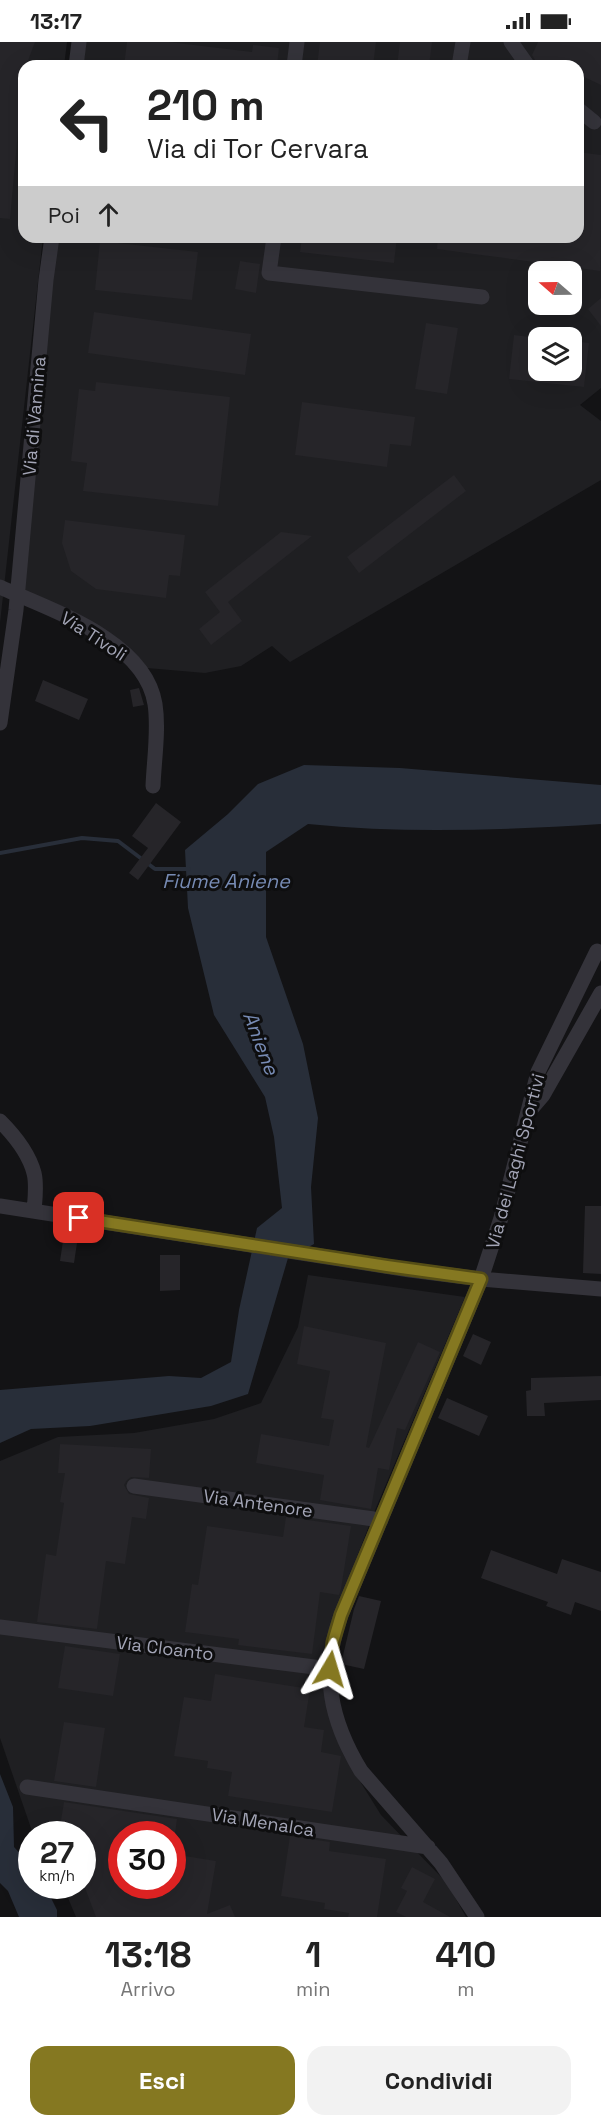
<!DOCTYPE html>
<html lang="it">
<style>
body{margin:0;font-family:"Space Grotesk",sans-serif;background:#f2f2f2;color:#222;height:100vh;display:flex;flex-direction:column;font-size:22px;white-space:nowrap}
*{box-sizing:border-box;margin:0}
p{font-size:20px;color:#767676}
.icon{flex:none;width:33px;height:33px;fill:none;stroke:currentColor;stroke-width:2;stroke-linecap:round;stroke-linejoin:round}
.map{position:relative;height:1875px;overflow:hidden}
.sheet{display:flex;flex-direction:column;background:#fff;flex:1}
.sheet>*{flex:none}
.guide{position:absolute;left:18px;top:18px;width:566px;height:183px;border-radius:18px;box-shadow:0 6px 24px #0002;background:#fff;color:#222;overflow:hidden}
.needle{width:39px;rotate:290deg}
.buttons{position:absolute;left:528px;top:219px;display:grid;gap:12px}
.buttons a{display:grid;place-items:center;width:54px;height:54px;border-radius:12px;background:#fff;box-shadow:0 6px 24px #0002;font-size:30px}
.speed{position:absolute;left:18px;top:1779px;display:flex;gap:12px;font-size:30px;font-weight:700;text-align:center}
.speed>*{display:grid;place-content:center;width:78px;height:78px;border-radius:50%;background:#fff;box-shadow:0 6px 24px #0002;line-height:1}
.speed small{font-size:15px;font-weight:400}
.speed .limit{border:9px solid #d22;background:#fff;color:#111}
.pin{position:absolute;display:grid;place-items:center;width:51px;height:51px;color:#fff;margin:-26px;border-radius:12px;box-shadow:0 3px 9px #0006}
.me{position:absolute;width:66px;margin:-33px;rotate:7deg;stroke-linejoin:round;filter:drop-shadow(0 0 4px #0008)}
.turn{display:flex;align-items:center;gap:21px;height:126px;padding:0 30px;font-size:27px}
.turn .icon{width:78px;height:78px;stroke-width:2.5}
.turn b{display:block;font-size:42px;line-height:51px}
.then{display:flex;align-items:center;height:57px;padding:0 30px;background:#0003;gap:12px;font-size:22px}
.eta{display:flex;justify-content:space-evenly;align-items:center;height:102px;text-align:center}
.eta b{font-size:36px;font-weight:700;line-height:42px}
.primary-button{display:flex;gap:12px;margin-top:auto;padding:12px 30px}
.primary-button a{flex:1;height:69px;border-radius:18px;background:#857821;color:#fff;font-size:24px;font-weight:700;line-height:69px;text-align:center}
.primary-button a+a{background:#f2f2f2;color:#222}
.status{display:flex;justify-content:space-between;align-items:center;height:42px;padding:0 30px;background:#fff;direction:ltr}
.status svg{height:16px;fill:currentColor}
.map>svg:first-child{display:block}
.built{fill:#1f1f22;fill-rule:evenodd}
.water{fill:#282e39}
.lines{fill:none;stroke-linecap:round;stroke-linejoin:round}
.stream{stroke:#282e39;stroke-width:4}
.building{fill:#262529}
.minor{stroke:#34333a;stroke-width:15}
.route-casing{stroke:#564e15;stroke-width:15}
.route{stroke:#857821;stroke-width:10}
.labels{text-anchor:middle;dominant-baseline:central;stroke-width:6;stroke-linejoin:round;paint-order:stroke}
.street-label{font-size:18px;fill:#a3a5b6;stroke:#0e0e0f}
.water-label{font-size:20px;font-style:italic;fill:#778bb4;stroke:#0e0e0f}
</style>
<div class="status"><b>13:17</b><svg viewBox="0 0 49 12"><path d="M0 12V9h3v3zM5 12V6h3v6zM10 12V3h3v9zM15 12V0h3v12zM26 1h20v11H26zM47 4h2v5h-2z"/></svg></div>
<div class="map">
<svg width="601" height="1875" viewBox="0 0 601 1875">
<rect width="100%" height="100%" fill="#131315"/>
<path class="built" d="M 0,0 L 67,0 L 64,24 L 24,24 L 24,195 L 43,195 L 0,581 Z
M 86,0 L 601,0 L 601,346 L 580,363 L 601,379 L 601,438 L 290,620 L 272,604 L 241,624 L 205,631 L 147,626 L 85,576 L 23,549 L 51,246 L 58,195 L 578,195 L 578,24 L 83,24 ZM 538,230 L 572,230 L 572,262 L 538,262 ZM 538,296 L 572,296 L 572,328 L 538,328 Z
M 308,1233 L 465,1255 L 373,1473 L 337,1567 L 326,1648 L 343,1712 L 381,1773 L 447,1841 L 466,1875 L 76,1875 L 63,1844 L 82,1844 L 82,1792 L 33,1792 L 0,1696 L 0,1419 L 58,1395 L 134,1391 L 214,1377 L 261,1361 L 298,1285 ZM 122,1792 L 172,1792 L 172,1844 L 122,1844 Z"/>
<path class="water" d="M 304,723 L 400,726 L 601,743 L 601,782 C 504,788 405,792 308,782 L 266,810 L 266,895 L 303,1002 L 318,1076 L 311,1145 L 314,1202 L 288,1216 L 248,1352 L 211,1364 L 90,1384 L 31,1387 L 0,1401 L 0,1348 L 169,1334 L 201,1336 L 231,1320 L 239,1268 L 257,1186 L 282,1166 L 274,1095 L 265,1055 L 214,973 L 188,866 L 185,808 L 228,772 L 258,742 Z
M 0,1732 L 13,1765 L 14,1805 L 31,1823 L 32,1844 L 45,1844 L 57,1868 L 57,1875 L 19,1875 L 8,1849 L 0,1841 Z"/>
<g class="lines">
<path class="stream" d="M 0,811 L 82,796 L 118,799 L 155,827 L 189,827"/>
</g>
<path class="building" d="M 0,0 L 35,0 L 26,24 L 24,24 L 10,177 L 0,176 Z
M 127,0 L 169,0 L 252,10 L 253,3 L 279,6 L 277,24 L 124,24 Z
M 320,0 L 376,0 L 373,24 L 317,24 Z
M 400,0 L 432,0 L 429,24 L 397,24 Z
M 538,0 L 601,0 L 601,43 L 578,32 L 578,24 L 538,23 L 532,13 Z
M 578,110 L 601,113 L 600,229 L 437,207 L 438,195 L 578,195 Z
M 302,195 L 397,195 L 394,221 L 300,210 Z
M 100,199 L 198,210 L 192,258 L 95,248 Z
M 240,219 L 260,222 L 256,251 L 235,247 Z
M 601,256 L 601,284 L 588,267 Z
M 94,270 L 251,292 L 245,333 L 88,311 Z
M 426,281 L 458,286 L 447,352 L 415,347 Z
M 514,293 L 538,296 L 538,328 L 572,328 L 572,299 L 589,301 L 584,345 L 509,337 Z
M 96,340 L 230,355 L 218,464 L 83,449 L 87,421 L 71,419 L 79,347 L 95,349 Z
M 302,360 L 415,375 L 411,404 L 390,402 L 387,425 L 295,413 Z
M 454,433 L 466,449 L 359,531 L 347,515 Z
M 65,478 L 185,493 L 180,534 L 169,533 L 166,556 L 96,547 L 71,529 L 62,501 Z
M 281,490 L 312,494 L 228,560 L 242,579 L 211,603 L 199,587 L 220,570 L 205,550 Z
M 43,638 L 88,657 L 79,678 L 35,659 Z
M 139,646 L 144,663 L 133,665 L 130,648 Z
M 156,761 L 181,780 L 138,838 L 129,831 L 148,806 L 132,794 Z
M 585,1164 L 601,1164 L 601,1232 L 583,1231 Z
M 63,1199 L 77,1201 L 74,1221 L 60,1219 Z
M 160,1213 L 180,1213 L 180,1248 L 160,1249 Z
M 304,1284 L 386,1301 L 366,1405 L 369,1406 L 418,1300 L 440,1310 L 405,1388 L 397,1386 L 389,1428 L 378,1426 L 371,1467 L 320,1458 L 324,1433 L 256,1421 L 261,1392 L 329,1404 L 334,1378 L 321,1376 L 330,1329 L 297,1322 Z
M 473,1292 L 491,1300 L 481,1323 L 463,1314 Z
M 601,1334 L 601,1358 L 544,1361 L 545,1374 L 527,1374 L 526,1349 L 531,1348 L 531,1336 Z
M 447,1356 L 488,1374 L 479,1394 L 438,1376 Z
M 60,1402 L 151,1407 L 149,1436 L 131,1435 L 127,1438 L 124,1443 L 129,1452 L 149,1456 L 146,1477 L 132,1475 L 125,1522 L 106,1519 L 97,1587 L 37,1580 L 46,1512 L 56,1514 L 64,1461 L 60,1460 L 65,1431 L 58,1431 Z
M 286,1475 L 351,1484 L 341,1547 L 339,1553 L 320,1550 L 312,1612 L 238,1603 L 239,1597 L 185,1590 L 192,1542 L 198,1543 L 207,1484 L 283,1495 Z
M 491,1508 L 557,1532 L 562,1517 L 601,1530 L 601,1569 L 575,1560 L 571,1573 L 546,1564 L 548,1560 L 481,1536 Z
M 359,1554 L 381,1559 L 364,1627 L 341,1622 L 354,1567 Z
M 65,1604 L 120,1612 L 113,1654 L 58,1646 Z
M 215,1632 L 310,1647 L 304,1685 L 324,1688 L 321,1710 L 341,1714 L 332,1770 L 228,1754 L 232,1730 L 207,1726 L 208,1719 L 174,1714 L 184,1655 L 211,1659 Z
M 64,1680 L 105,1686 L 96,1745 L 54,1739 Z
M 64,1760 L 177,1777 L 175,1792 L 122,1792 L 122,1844 L 172,1844 L 172,1812 L 216,1819 L 207,1872 L 230,1863 L 235,1875 L 96,1875 L 82,1838 L 82,1814 L 85,1795 L 82,1792 L 59,1790 Z
M 290,1794 L 330,1800 L 329,1809 L 386,1817 L 377,1875 L 348,1875 L 349,1871 L 324,1867 L 325,1861 L 281,1854 Z
M 412,1825 L 435,1837 L 423,1860 L 450,1875 L 406,1875 L 396,1870 L 407,1849 L 401,1846 Z"/>
<g class="lines">
<path class="minor" d="M 511,0 L 528,24
M 76,24 L 79,0
M 294,24 L 297,0
M 459,24 L 463,0
M 578,67 L 594,80
M 274,195 L 269,231 L 482,255
M 0,545 C 50,568 145,598 155,662 C 159,688 154,718 153,744
M 0,681 L 16,568 L 46,238 L 52,195
M 531,1067 L 543,1053 L 601,951
M 0,1079 C 13,1092 29,1112 34,1131 C 37,1143 35,1157 34,1169
M 0,1164 L 410,1228 L 481,1237 L 601,1247
M 134,1444 L 381,1478
M 0,1585 L 330,1627
M 27,1745 L 428,1805
M 477,1875 L 441,1821 L 361,1729 C 330,1678 320,1630 341,1573 L 481,1237 L 501,1176 L 538,1030 L 597,909"/>
</g>
<g class="lines">
<defs>
<path id="route" d="M 79,1176 L 387,1224 L 481,1237 L 341,1573 L 333,1600 L 330,1627"/>
</defs>
<use href="#route" class="route-casing"/>
<use href="#route" class="route"/>
</g>
<g class="labels">
<g class="street-label">
<text transform="translate(34 374) rotate(-85)">Via di Vannina</text>
<text transform="translate(94 594) rotate(33)">Via Tivoli</text>
<text transform="translate(515 1119) rotate(-75)">Via dei Laghi Sportivi</text>
<text transform="translate(258 1461) rotate(8)">Via Antenore</text>
<text transform="translate(165 1606) rotate(7)">Via Cloanto</text>
<text transform="translate(263 1780) rotate(9)">Via Menalca</text>
</g>
<g class="water-label">
<text x="226" y="839">Fiume Aniene</text>
<text transform="translate(261 1001) rotate(69)">Aniene</text>
</g>
</g>
</svg>
<div class="buttons">
<a><svg class="needle" viewBox="-14 -14 28 28"><path d="M0-13l5 13h-10z" fill="#e53935"/><path d="M0 13l5-13h-10z" fill="#767676"/></svg></a>
<a><svg class="icon" aria-label="layers" viewBox="0 0 24 24"><path d="M12 4l9 5-9 5-9-5zM3 14l9 5 9-5"/></svg></a>
</div>
<div class="speed"><div>27<small>km/h</small></div><div class="limit">30</div></div>
<div class="pin" style="left:79px;top:1176px;background:#d93025"><svg class="icon" aria-label="arrive" viewBox="0 0 24 24"><path d="M6 21V4h12l-3 4 3 4H6"/></svg></div>
<svg class="me" style="left:330px;top:1627px" viewBox="-20 -20 40 40"><path d="M0-17L14 15 0 8-14 15z" fill="#857821" stroke="#fff" stroke-width="4"/></svg>
<div class="guide">
<div class="turn"><svg class="icon" aria-label="left" viewBox="0 0 24 24"><path d="M17 20v-9H6M10 6l-5 5 5 5"/></svg><div><b>210 m</b>Via di Tor Cervara</div></div>
<div class="then">Poi<svg class="icon" aria-label="ahead" viewBox="0 0 24 24"><path d="M12 20V5M6 11l6-6 6 6"/></svg></div>
</div>
</div>
<section class="sheet">
<div class="eta">
<div><b>13:18</b><p>Arrivo</p></div>
<div><b>1</b><p>min</p></div>
<div><b>410</b><p>m</p></div>
</div>
<div class="primary-button"><a>Esci</a><a>Condividi</a></div>
</section>
